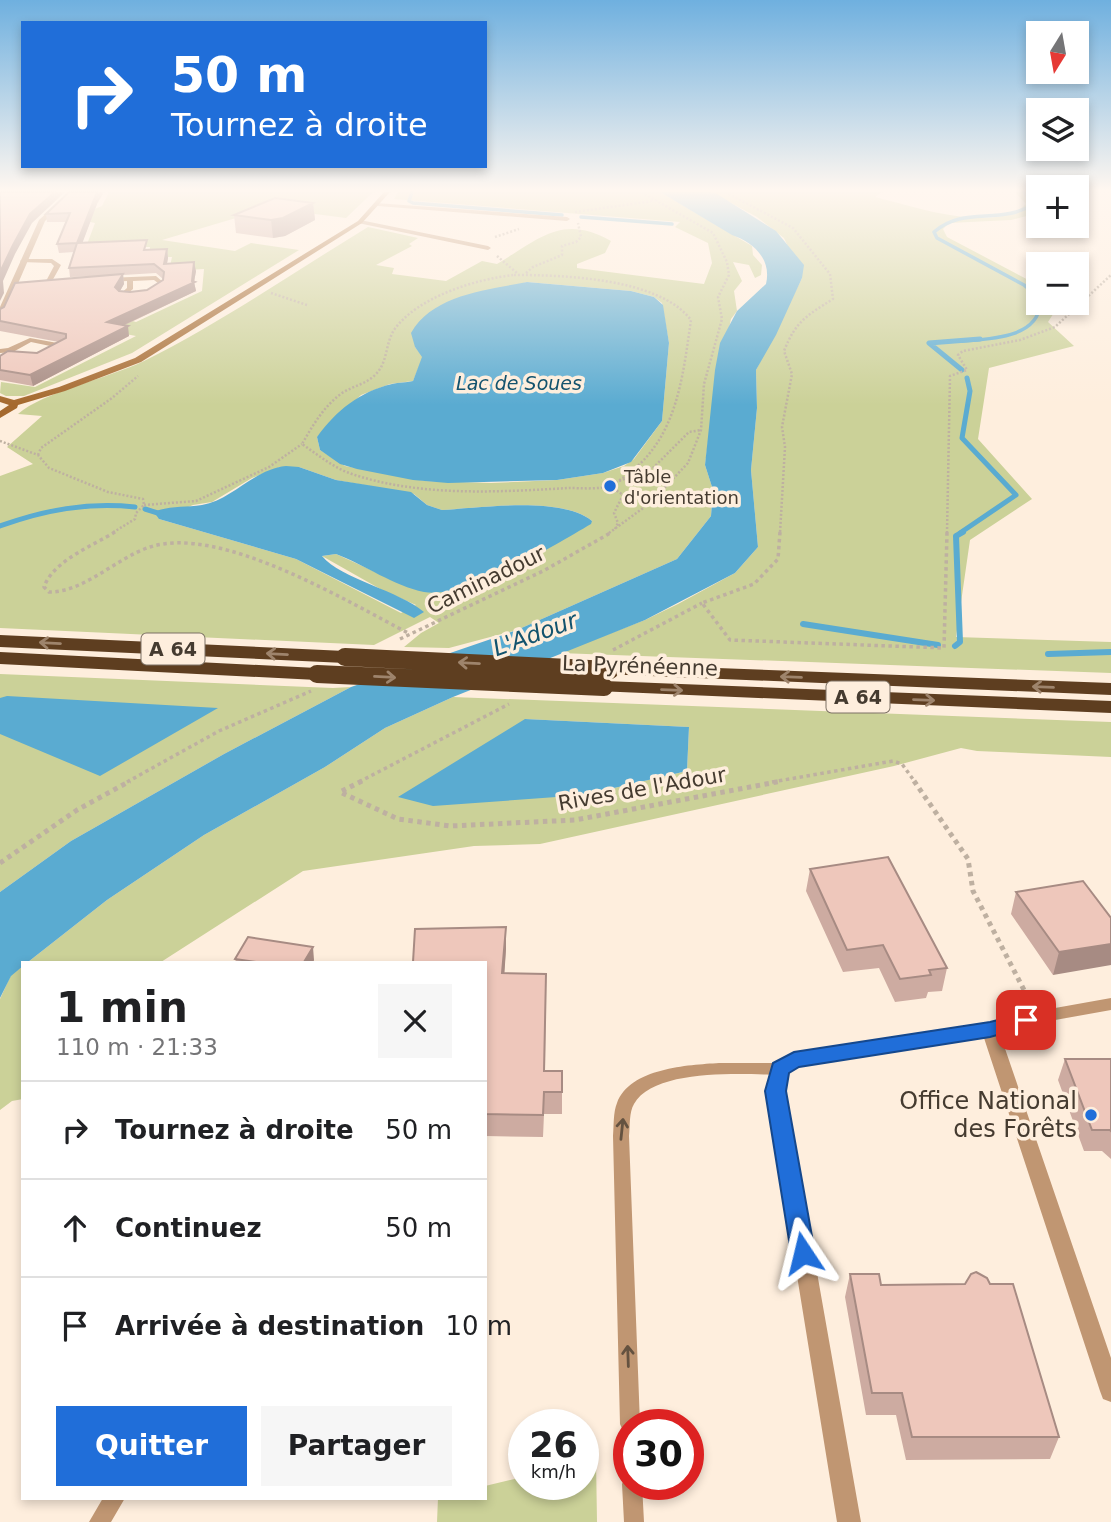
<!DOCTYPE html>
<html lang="fr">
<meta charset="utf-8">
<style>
body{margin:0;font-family:"DejaVu Sans",sans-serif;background:#f6f6f6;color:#202124;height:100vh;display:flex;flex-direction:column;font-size:26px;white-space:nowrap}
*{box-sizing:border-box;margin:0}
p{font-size:23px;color:#757577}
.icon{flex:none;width:38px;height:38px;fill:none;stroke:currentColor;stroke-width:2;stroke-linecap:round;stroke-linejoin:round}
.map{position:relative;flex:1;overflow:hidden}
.drawer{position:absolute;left:21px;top:961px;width:466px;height:539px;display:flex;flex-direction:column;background:#fff;border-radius:0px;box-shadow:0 4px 10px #0003}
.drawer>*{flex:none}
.guide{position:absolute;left:21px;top:21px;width:466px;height:147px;border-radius:0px;box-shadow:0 4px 10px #0003;background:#206ed9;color:#fff;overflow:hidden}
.needle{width:46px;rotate:191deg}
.tools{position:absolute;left:1026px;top:21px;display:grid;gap:14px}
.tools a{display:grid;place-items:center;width:63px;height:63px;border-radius:0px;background:#fff;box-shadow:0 4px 10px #0003;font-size:35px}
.speed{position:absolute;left:508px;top:1409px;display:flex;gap:14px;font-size:35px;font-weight:700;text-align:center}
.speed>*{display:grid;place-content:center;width:91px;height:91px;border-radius:50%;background:#fff;box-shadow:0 4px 10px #0003;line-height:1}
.speed small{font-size:18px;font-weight:400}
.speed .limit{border:10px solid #d22;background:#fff;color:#111}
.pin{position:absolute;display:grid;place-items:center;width:60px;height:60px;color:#fff;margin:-30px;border-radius:14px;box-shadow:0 4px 10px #0006}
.me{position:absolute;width:77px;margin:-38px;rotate:350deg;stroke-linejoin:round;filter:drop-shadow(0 0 5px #0008)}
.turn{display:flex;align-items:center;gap:24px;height:147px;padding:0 35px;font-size:32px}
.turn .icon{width:91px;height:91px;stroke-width:2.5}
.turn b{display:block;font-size:49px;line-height:60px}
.round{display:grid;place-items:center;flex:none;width:74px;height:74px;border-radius:0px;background:#f6f6f6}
.head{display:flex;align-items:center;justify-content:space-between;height:119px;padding:0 35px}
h1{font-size:42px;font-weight:600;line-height:52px}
.button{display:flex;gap:14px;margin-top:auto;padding:14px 35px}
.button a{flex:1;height:80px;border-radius:0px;background:#206ed9;color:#fff;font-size:28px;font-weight:600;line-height:80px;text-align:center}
.button a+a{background:#f6f6f6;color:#202124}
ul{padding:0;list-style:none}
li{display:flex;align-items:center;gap:21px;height:98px;padding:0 35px;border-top:2px solid #e0e0e0}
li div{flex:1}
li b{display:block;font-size:26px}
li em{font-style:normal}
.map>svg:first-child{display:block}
.green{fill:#cbd198;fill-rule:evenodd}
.water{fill:#5aabd1}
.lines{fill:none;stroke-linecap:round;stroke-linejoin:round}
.stream-far2{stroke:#5aabd1;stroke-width:3.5}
.stream-far1{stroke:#5aabd1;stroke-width:5}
.stream{stroke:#5aabd1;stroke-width:6}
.path-far2{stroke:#beb0a1;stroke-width:2.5;stroke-dasharray:2 2;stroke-linecap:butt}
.path-far1{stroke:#beb0a1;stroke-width:3.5;stroke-dasharray:3.5 3.5;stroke-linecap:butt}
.path{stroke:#beb0a1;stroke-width:5;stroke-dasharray:4.5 4.5;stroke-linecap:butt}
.service{fill:#c09672;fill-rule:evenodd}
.minor{fill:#c09672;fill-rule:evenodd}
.secondary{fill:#a5692e;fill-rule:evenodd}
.motorway{fill:#5e3e20;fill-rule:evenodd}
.motorway-bridge{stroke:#5e3e20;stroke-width:18}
.wall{fill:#cdaba1;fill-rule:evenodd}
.shaded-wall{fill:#a78b83}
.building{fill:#eec7bb;stroke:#a78b83;stroke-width:2}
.oneway{stroke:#9e846c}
.oneway2{stroke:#645240}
.route{fill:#206ed9;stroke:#15488d;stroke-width:2}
.poi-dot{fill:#206ed9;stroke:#feeedd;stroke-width:2.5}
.labels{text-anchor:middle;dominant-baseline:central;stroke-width:7;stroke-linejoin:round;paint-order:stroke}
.far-poi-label{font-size:18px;fill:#453b30;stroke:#feeedd;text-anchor:start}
.far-water-label{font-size:19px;font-style:italic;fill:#13536e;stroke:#feeedd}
.shield{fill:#feeedd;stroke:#7c7164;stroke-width:2}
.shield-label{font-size:19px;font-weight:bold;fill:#453b30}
.street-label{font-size:21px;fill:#453b30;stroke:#feeedd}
.water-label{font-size:23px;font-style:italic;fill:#13536e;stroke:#feeedd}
.near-poi-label{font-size:24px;fill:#453b30;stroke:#feeedd;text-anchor:end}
</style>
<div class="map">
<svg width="1111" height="1522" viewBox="0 0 1111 1522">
<rect width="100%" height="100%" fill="#feeedd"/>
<path class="green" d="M 109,192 L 373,192 L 346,218 L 269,208 L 162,240 L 235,251 L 251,243 L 299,250 L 132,353 L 24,396 L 6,396 L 0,393 L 1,382 L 35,387 L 136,336 L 41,318 L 66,302 L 136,322 L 202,291 L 204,269 L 169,271 L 172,257 L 149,257 L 150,247 L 86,247 L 95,223 L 72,218 L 102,206 Z
M 398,192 L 660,192 L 752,246 L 753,255 L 762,265 L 761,275 L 755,278 L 749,265 L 733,262 L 742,281 L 734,291 L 737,311 L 731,319 L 712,411 L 705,465 L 713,490 L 711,516 L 677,559 L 517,630 L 449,648 L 404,647 L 421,633 L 439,623 L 430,617 L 374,645 L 0,628 L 0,476 L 33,464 L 7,447 L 42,416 L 18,414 C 43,392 109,378 144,361 C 222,322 294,272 368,227 L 418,238 L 409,244 L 412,246 L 376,265 L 394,268 L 392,274 L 446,281 L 482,261 L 497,264 C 539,239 562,213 611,241 L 605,253 L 577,264 L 577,268 L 704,284 L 712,263 L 708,243 L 675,227 L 680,222 L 394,199 ZM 527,282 L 631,291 L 654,297 L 662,303 L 669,343 L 662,421 L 634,459 L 624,466 L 603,473 L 557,480 L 491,483 L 425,481 L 345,466 L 320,450 L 317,437 L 361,395 L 390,384 L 413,381 L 423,357 L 415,347 L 520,284 ZM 280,467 L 299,467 L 336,480 L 414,494 L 427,505 L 442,510 C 479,508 563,496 592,521 L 404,585 L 336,554 L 322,556 L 382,590 L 416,605 L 401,613 L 296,559 L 159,519 L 193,505 L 212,502 L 252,478 Z
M 711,192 L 882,192 L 875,197 C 913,206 994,235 1026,204 L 1015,192 L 1028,192 L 1038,202 L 1038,213 L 1011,220 L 949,223 L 943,229 L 947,237 L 1038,285 L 1038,303 L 1056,303 L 1059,305 L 1048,322 L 1074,346 L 989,368 L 978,439 L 1032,499 L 970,540 L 956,637 L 1111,642 L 1111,673 L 559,653 L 645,620 L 678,604 L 735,573 L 758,547 L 751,470 L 757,408 L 756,370 L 802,278 L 784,238 L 757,217 Z
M 0,674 L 333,688 L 351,687 L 224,754 L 71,841 L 0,892 Z
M 453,697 L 1111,722 L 1111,757 L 977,751 L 961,748 L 894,766 L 540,844 L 474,846 L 303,871 L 161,962 L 28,962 L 107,900 L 204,835 L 325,767 L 385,728 ZM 525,719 L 689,727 L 687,771 L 584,795 Z
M 23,966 L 23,1099 L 12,1101 L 0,1110 L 0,999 L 11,975 Z
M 596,1459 L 597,1522 L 437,1522 L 438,1498 L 485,1498 L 485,1486 L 523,1477 L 523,1484 L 583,1484 L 583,1463 Z"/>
<path class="water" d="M 660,192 L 711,192 L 717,194 L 776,231 L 804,265 L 802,278 L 776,335 L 756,370 L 757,408 L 751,470 L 758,547 L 735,573 L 645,620 L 453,697 L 385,728 L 325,767 L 204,835 L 107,900 L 28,962 L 23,962 L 23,966 L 11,976 L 0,998 L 0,892 L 71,841 L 224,754 L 351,687 L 517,630 L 677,559 L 711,516 L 713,490 L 705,465 L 715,370 L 720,343 L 737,311 L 766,284 C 772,259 753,242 732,235 Z
M 527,282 L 631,291 L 654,297 L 663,305 L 669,343 L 662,421 L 631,462 L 603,473 L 557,480 L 448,483 L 413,480 L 357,469 L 340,464 L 320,450 L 317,437 C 337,410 359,392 392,384 C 399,382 406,383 413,381 L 422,357 L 415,347 L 411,333 C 433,294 488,290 527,282 Z
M 286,466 L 299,467 L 336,480 L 411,492 L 427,505 L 442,510 C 480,508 562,496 592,521 L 591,524 C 555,545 465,600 424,592 C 394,586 365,565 336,554 L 322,556 C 341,579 400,591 424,612 L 414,618 L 296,559 L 159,519 L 154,512 C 170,505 185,508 202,505 C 232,500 254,469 286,466 Z
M 7,696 L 218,708 L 100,776 L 0,734 L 0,698 Z
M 525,719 L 689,727 L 687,771 L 584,795 L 433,806 L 398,797 Z"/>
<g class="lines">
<path class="stream-far2" d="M 412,192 L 409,201 L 413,203 L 562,215
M 1024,192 L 1034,204 C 999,226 965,205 934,232 L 937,238 L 1024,285 L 1038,296
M 581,217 L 672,224
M 963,341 C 989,339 1039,338 1040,303"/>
<path class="stream-far1" d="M 962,370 L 929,343 L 980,339
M 145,509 L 161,514
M 0,526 C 45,510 87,502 135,507
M 960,533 L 1016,495 L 962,438 L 970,391 L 967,378"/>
<path class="stream" d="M 803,624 L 938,645
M 955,646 L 960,642 L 956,536 L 963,532
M 1048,654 L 1111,652"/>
<path class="path-far2" d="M 725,192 L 793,228 L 830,274 L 833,299 C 806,316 796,321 784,351 L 792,374 L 782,427 L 785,447 L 780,533
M 575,212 L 653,201
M 495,237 L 519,229
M 497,256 L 517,273
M 526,273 L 533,267 L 562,255 L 562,246 L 576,242 L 581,237 L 578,223
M 514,275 C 564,275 659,278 691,320 C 683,374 678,433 633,470 C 627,475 618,482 611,485 C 600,490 581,488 569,488 C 498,492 420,497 352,474 C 334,468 318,455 302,444 C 313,425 324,406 342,393 C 353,386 366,384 375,375 C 388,363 385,344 394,330 C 417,297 476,279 514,275 Z
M 271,293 L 307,305
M 0,441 L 38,455 L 49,468 L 108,492 L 143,499 L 144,505 L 136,513 L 135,519 L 112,533
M 38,455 L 41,448 L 112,398 L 138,376
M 619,481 L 653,468 L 689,432 L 701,430
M 610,486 L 623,495 L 649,503
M 144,505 L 196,501 L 269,467 L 302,444
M 615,529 L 618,523 L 614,513 L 623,495
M 609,533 L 650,503 L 688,463 L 701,430 L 704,384 L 722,319 L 718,297 L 729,275 L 727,262 L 713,233 L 641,192
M 947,533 L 950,376 L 967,370 L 958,355 L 963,351 L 1020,340 L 1055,327 L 1111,275"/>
<path class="path-far1" d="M 115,532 C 92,546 53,561 44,587 L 49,592 C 85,592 116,558 150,547 C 220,524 348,602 410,634
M 780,532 L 778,559 L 754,584 L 702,603 L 730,640 L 944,648 L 947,532
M 400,639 L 545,570 L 612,532
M 613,650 L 702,603
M 127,782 L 219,731 L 311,691
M 359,782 L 509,704
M 772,782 L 893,761 L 902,764 L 915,782"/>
<path class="path" d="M 362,781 L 340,792 L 398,819 L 450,826 L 575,820 L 782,781
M 914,781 L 968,859 L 973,891 L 1024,990 L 1035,1003
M 0,863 L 77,810 L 130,781"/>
<path class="service" d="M 376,203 L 567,217 L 570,219 L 567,221 L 378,206 Z
M 360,220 L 488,246 L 491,248 L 488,250 L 358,223 Z
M 23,259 L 52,259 L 61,265 L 51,283 L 48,285 L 45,283 L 54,266 L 51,263 L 21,262 L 20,261 Z
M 156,276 L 164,283 C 163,290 158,296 151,294 L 151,292 L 157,287 L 158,283 L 154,280 L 133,281 L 133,289 L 127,294 L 135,297 L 135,299 L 133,300 L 119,295 L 127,288 L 127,281 L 107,282 L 104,280 L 107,278 Z
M 30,338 L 63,344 L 67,346 L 57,351 L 53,349 L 55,347 L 31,342 L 13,352 L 0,353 L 0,349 L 8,348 Z
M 719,1063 L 780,1063 L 786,1065 L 788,1069 L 786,1073 L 780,1075 C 744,1074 654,1068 634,1104 C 629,1112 630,1126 629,1136 L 640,1424 L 628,1424 L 628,1433 L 623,1431 L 620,1424 L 613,1136 C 614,1125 613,1113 617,1103 C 630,1068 688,1065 719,1063 Z
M 628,1475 L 628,1484 L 642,1484 L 644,1522 L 624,1522 L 622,1484 L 625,1477 Z
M 103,1498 L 125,1498 L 111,1522 L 89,1522 Z"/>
<path class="minor" d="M 69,192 L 76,192 L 45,221 L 4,316 L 0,318 L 0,307 L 39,220 Z
M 1111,998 L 1111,1010 L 1044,1022 L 1000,1034 L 1111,1358 L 1111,1402 L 1103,1399 L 1100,1391 L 984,1038 L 798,1066 L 788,1073 L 785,1091 L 861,1522 L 837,1522 L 767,1091 C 771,1070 771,1060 794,1053 L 990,1023 L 1044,1010 Z"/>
<path class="secondary" d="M 384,192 L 390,192 L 362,223 L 141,362 L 65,391 L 18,405 L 17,408 L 0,418 L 0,411 L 9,405 L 0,402 L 0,396 L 14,400 L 59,387 L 135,358 L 358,221 Z"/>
<path class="motorway" d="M 0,635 L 345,651 L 354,657 L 345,663 L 0,647 Z
M 0,652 L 317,668 L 327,674 L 317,680 L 0,664 Z
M 610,664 L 1111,683 L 1111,695 L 603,674 L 600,670 Z
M 604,681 L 1111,701 L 1111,713 L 597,691 L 594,687 Z"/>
<path class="motorway-bridge" d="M 345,657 L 610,670
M 317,674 L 604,687"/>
</g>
<path class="wall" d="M 313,203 L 315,220 L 285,236 L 273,238 L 236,233 L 234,215 Z
M 97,204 L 82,243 L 148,250 L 167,249 L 168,258 L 167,264 L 196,271 L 194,282 L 196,291 L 123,326 L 129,336 L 33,386 L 0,380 L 0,356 L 37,353 L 59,342 L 0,331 L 0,309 L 105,276 L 70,277 L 69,268 L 74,252 L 59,253 L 57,244 L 67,222 L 47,222 L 46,214 ZM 156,273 L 163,279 L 163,280 L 147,290 L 130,292 L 120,291 L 124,284 L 123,275 Z
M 810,869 L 947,968 L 942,991 L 928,992 L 926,998 L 895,1002 L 879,968 L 843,972 L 806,891 Z
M 1016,892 L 1111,918 L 1053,975 L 1011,914 Z
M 506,949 L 504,973 L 546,974 L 545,1071 L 562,1071 L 562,1114 L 544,1114 L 543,1137 L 485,1136 L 485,962 Z
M 235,959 L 314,960 L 313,962 L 236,962 Z
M 1065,1059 L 1111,1059 L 1111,1159 L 1102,1151 L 1084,1151 L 1058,1080 Z
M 850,1274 L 881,1285 L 1059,1437 L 1050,1459 L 906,1460 L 896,1415 L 866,1415 L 845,1297 Z"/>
<path class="shaded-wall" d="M 55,192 L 65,192 L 32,223 L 15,254 L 3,281 L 4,293 L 0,301 L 0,272 L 13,245 L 30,214 Z
M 97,192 L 104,192 L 97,204 L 79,252 L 77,243 Z
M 313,203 L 315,220 L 285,236 L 273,238 L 271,220 Z
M 167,249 L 168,258 L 165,273 L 164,264 Z
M 194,262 L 196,271 L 194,282 L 196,291 L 109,332 L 107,322 Z
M 123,274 L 124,284 L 117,296 L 115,287 Z
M 128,326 L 129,336 L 33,386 L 30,375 Z
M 506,927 L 506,949 L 503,995 L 502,973 Z
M 1111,944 L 1111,965 L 1053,975 L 1059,952 Z
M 313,947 L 314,960 L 313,962 L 304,962 Z"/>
<path class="building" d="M 0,192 L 55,192 L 30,214 L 13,245 L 0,272 Z
M 69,192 L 97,192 L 77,243 L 57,244 L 70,213 L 46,214 Z
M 275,198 L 313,203 L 283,218 L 271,220 L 234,215 Z
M 147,240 L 144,250 L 167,249 L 164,264 L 194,262 L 192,281 L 195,282 L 107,322 L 128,326 L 30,375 L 0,370 L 0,356 L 8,351 L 37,353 L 66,338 L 66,334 L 0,321 L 0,309 L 4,307 L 15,283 L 123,274 L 115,287 L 119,291 L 130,292 L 147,290 L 163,280 L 164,272 L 154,264 L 69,268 L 77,243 Z
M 888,857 L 947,968 L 929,970 L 931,975 L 900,979 L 883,945 L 847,950 L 810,869 Z
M 1083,881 L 1111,918 L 1111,944 L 1059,952 L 1016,892 Z
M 506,927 L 502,973 L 546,974 L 544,1071 L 562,1071 L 562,1092 L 544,1092 L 543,1115 L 485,1114 L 485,962 L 413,962 L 415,929 Z
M 248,937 L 313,947 L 304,962 L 256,962 L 235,959 Z
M 1065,1059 L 1111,1059 L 1111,1131 L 1110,1130 L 1092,1130 Z
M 976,1272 L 987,1278 L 990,1284 L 1013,1284 L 1059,1437 L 912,1437 L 902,1393 L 872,1393 L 850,1274 L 879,1274 L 881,1285 L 965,1284 L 971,1274 Z"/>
<defs><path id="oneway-shaft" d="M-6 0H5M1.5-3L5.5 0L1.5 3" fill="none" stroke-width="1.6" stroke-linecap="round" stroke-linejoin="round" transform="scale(1.75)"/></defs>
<g class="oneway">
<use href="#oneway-shaft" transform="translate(50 643) rotate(-177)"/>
<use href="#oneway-shaft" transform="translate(277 654) rotate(-177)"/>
<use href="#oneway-shaft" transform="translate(469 663) rotate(-177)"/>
<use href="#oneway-shaft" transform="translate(385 677) rotate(3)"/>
<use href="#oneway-shaft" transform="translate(791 677) rotate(-178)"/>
<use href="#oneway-shaft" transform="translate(1043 687) rotate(-178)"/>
<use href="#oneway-shaft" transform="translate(672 690) rotate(2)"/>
<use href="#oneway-shaft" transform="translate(924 700) rotate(2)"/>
</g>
<g class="oneway2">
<use href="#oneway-shaft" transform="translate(622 1129) rotate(-84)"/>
<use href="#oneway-shaft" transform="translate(628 1356) rotate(-92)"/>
</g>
<linearGradient id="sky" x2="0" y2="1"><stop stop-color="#6fb0df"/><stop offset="0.47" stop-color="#fff7f0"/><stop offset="1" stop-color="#fff7f0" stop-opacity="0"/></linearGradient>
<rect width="1111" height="405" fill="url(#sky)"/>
<path class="route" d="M 1026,1013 L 1033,1015 L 1036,1020 L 1033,1025 L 990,1037 L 799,1067 L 789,1073 L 786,1091 L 815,1253 L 811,1260 L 803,1263 L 795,1260 L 791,1253 L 765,1091 L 773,1063 L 794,1052 L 990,1022 Z"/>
<g class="poi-dot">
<circle cx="610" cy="486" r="7"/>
<circle cx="1091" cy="1115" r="7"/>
</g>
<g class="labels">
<g class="far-poi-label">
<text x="624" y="476">Tâble<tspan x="624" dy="21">d'orientation</tspan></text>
</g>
<g class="far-water-label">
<text x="519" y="383">Lac de Soues</text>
</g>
<g class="shield">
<rect x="141.5" y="633.5" width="63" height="31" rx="5"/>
<rect x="826.5" y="681.5" width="63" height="31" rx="5"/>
</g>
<g class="shield-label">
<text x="173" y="649">A 64</text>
<text x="858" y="697">A 64</text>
</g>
<g class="street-label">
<text transform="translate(486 580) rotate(-26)">Caminadour</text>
<text transform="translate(640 666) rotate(2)">La Pyrénéenne</text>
<text transform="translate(642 789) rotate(-10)">Rives de l'Adour</text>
</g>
<g class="water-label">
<text transform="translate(535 634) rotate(-20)">L'Adour</text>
</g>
<g class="near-poi-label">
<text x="1077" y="1101">Office National<tspan x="1077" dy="28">des Forêts</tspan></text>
</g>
</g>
</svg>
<div class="tools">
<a><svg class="needle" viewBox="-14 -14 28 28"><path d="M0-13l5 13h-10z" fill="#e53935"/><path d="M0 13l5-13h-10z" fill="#757577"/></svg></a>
<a><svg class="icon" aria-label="layers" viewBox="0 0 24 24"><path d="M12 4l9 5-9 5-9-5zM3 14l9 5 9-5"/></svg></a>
<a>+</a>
<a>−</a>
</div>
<div class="speed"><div>26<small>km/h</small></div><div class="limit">30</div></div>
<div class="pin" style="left:1026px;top:1020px;background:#d93025"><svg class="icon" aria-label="arrive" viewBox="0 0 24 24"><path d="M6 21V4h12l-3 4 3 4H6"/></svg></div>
<svg class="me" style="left:803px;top:1253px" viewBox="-20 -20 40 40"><path d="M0-17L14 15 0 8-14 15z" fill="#206ed9" stroke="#fff" stroke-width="4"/></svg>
<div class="guide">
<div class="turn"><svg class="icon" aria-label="right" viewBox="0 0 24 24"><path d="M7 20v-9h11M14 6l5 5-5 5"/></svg><div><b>50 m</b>Tournez à droite</div></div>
</div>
<section class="drawer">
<div class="head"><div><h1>1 min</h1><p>110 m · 21:33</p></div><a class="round"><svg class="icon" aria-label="close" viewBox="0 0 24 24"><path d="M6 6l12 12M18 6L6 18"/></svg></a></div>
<ul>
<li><svg class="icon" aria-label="right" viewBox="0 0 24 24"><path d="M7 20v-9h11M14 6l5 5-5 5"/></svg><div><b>Tournez à droite</b></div><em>50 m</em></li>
<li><svg class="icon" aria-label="ahead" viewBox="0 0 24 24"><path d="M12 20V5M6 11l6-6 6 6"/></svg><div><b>Continuez</b></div><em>50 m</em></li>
<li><svg class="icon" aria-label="arrive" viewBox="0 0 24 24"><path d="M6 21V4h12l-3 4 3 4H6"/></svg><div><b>Arrivée à destination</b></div><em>10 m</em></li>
</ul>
<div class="button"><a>Quitter</a><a>Partager</a></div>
</section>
</div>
